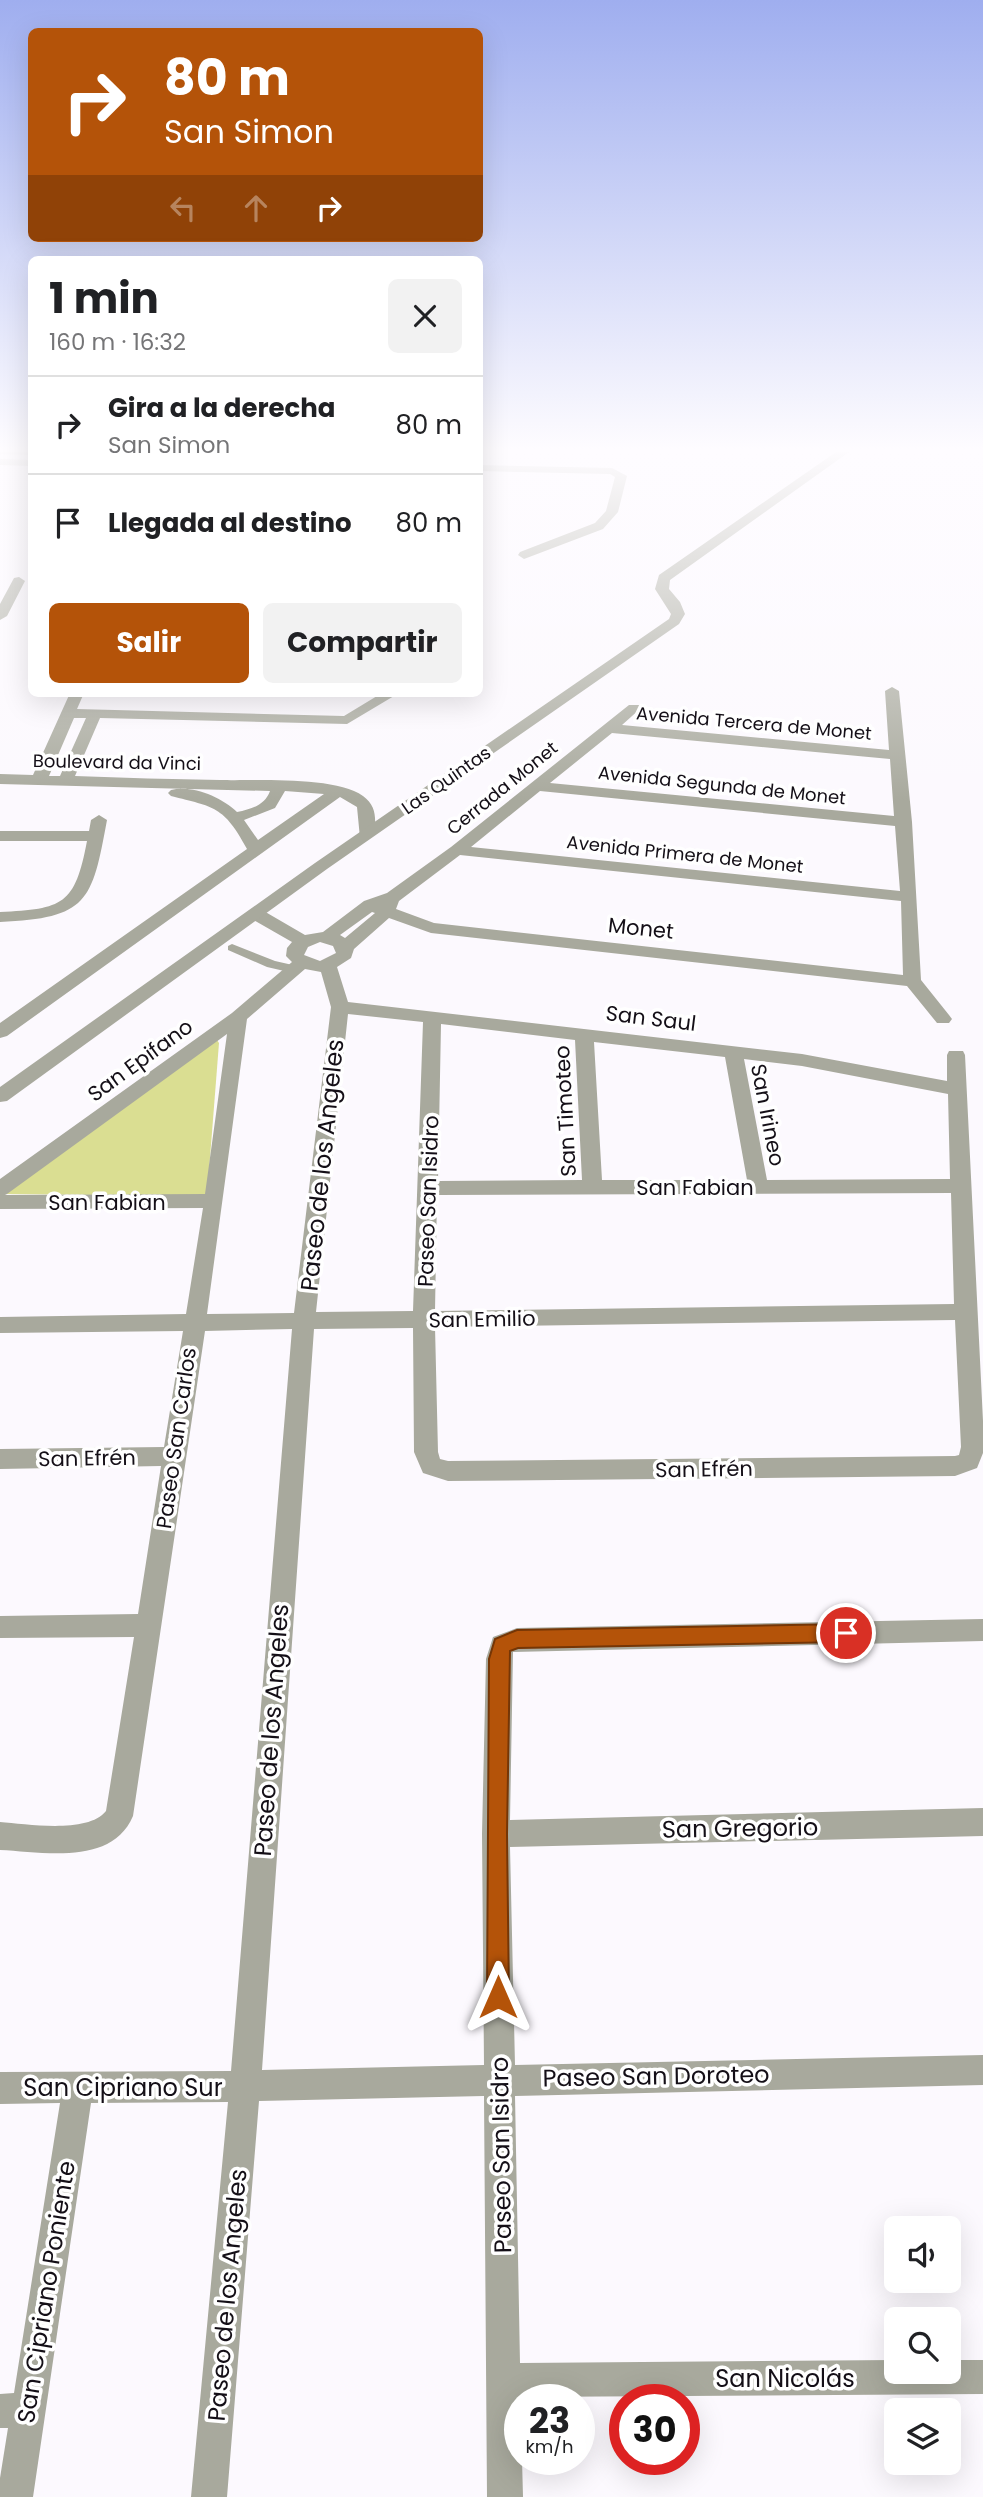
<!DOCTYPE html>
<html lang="es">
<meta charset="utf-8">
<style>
body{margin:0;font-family:Poppins,sans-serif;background:#f2f2f2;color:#202124;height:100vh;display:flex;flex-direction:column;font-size:26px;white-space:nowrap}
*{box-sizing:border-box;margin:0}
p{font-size:23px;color:#757577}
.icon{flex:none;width:38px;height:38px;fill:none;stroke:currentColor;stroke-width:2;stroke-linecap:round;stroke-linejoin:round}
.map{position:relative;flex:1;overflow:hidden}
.sheet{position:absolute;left:28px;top:256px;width:455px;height:441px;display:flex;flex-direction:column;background:#fff;border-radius:10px;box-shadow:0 7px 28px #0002}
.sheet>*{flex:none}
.top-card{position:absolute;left:28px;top:28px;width:455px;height:214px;border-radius:10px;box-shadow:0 7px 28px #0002;background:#b45309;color:#fff;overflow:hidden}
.fabs{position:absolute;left:884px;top:2216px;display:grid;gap:14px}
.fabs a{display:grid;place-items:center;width:77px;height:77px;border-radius:10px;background:#fff;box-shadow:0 7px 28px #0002;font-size:35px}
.speed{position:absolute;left:504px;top:2384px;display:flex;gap:14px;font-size:35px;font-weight:700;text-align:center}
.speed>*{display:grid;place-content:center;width:91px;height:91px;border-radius:50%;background:#fff;box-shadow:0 7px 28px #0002;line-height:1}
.speed small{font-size:18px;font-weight:400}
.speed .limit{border:10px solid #d22;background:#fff;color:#111}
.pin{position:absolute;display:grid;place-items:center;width:60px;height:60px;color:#fff;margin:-30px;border:4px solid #fff;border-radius:50%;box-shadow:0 2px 7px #0007}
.me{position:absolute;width:77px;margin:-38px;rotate:0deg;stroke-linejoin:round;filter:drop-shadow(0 0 5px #0008)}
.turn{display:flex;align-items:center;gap:24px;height:147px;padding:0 21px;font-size:32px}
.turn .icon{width:91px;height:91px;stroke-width:2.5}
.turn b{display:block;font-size:49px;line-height:60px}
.lanes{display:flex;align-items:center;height:66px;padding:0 21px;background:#0003;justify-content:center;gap:35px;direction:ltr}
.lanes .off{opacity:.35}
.round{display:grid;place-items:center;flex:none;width:74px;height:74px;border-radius:10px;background:#f2f2f2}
.headline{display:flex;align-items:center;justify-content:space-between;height:119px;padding:0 21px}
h1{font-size:42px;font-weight:700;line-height:52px}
.action{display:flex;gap:14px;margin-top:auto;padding:14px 21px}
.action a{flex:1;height:80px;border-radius:10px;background:#b45309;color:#fff;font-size:28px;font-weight:700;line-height:80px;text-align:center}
.action a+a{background:#f2f2f2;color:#202124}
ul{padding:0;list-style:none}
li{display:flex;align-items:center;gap:21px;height:98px;padding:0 21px;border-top:2px solid #e0e0e0}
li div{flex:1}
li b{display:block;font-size:26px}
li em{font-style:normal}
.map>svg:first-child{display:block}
.green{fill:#dade92}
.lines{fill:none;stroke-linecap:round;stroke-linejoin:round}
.service{fill:#a8a99d;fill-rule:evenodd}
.minor{fill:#a8a99d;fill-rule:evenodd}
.tertiary{fill:#a8a99d;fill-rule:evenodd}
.route{fill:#b45309;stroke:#753606;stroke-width:2}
.labels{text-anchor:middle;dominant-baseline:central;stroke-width:7;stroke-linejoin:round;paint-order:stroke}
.far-street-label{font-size:18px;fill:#140f17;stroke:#fff}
.street-label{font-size:21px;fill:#140f17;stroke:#fff}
.near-street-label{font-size:24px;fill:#140f17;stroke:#fff}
</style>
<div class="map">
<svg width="983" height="2497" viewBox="0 0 983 2497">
<rect width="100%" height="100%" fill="#fcf9fe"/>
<path class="green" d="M 215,1037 L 219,1043 L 207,1196 L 0,1194 Z"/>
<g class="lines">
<path class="service" d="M 0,452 L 32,452 L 32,455 L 0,454 Z
M 232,944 L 275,961 L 297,966 L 299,969 L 293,973 L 267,967 L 228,950 L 228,946 Z"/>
<path class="minor" d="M 0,459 L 32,460 L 32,466 L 0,465 Z
M 480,465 L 612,468 L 627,476 L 618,512 L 603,529 L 524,559 L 518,555 L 520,552 L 595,523 L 606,511 L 615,477 L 610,474 L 480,471 Z
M 19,577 L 25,581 L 7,616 L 0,620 L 0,604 L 14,578 Z
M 892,687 L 899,691 L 912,822 L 921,980 L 949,1015 L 952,1019 L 949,1023 L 937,1023 L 907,986 L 431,933 L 389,918 L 354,949 L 351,958 L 337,967 L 348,1002 L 802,1054 L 947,1081 L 947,1055 L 949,1051 L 963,1051 L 965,1055 L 983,1421 L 983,1453 L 977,1468 L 955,1476 L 448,1481 L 423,1473 L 414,1452 L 413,1328 L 314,1329 L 262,2070 L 484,2065 L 482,1834 L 486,1659 L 493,1637 L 517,1628 L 983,1619 L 983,1641 L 513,1652 L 510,1820 L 983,1808 L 983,1836 L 510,1847 L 515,2065 L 983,2055 L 983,2085 L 515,2096 L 520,2363 L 896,2360 L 896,2371 L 948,2371 L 948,2360 L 983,2360 L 983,2394 L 521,2397 L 520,2459 L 522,2459 L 523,2497 L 487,2497 L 484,2096 L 259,2101 L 227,2497 L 191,2497 L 228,2102 L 91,2103 L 33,2497 L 0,2497 L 0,2478 L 8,2428 L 0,2428 L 0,2394 L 14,2393 L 60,2103 L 0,2104 L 0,2072 L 231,2071 L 292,1329 L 205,1331 L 133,1816 C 112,1866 44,1852 0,1850 L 0,1822 C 27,1824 88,1834 106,1811 L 134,1637 L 0,1638 L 0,1616 L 138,1614 L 161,1466 L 0,1469 L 0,1449 L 164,1447 L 183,1331 L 0,1333 L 0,1317 L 186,1314 L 203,1208 L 0,1209 L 0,1179 L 232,1013 L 292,962 L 286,956 L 287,948 L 292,942 L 250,918 L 248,914 L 250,910 L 262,910 L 305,935 L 323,932 L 364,901 L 387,893 L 451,847 L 629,705 L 639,705 L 641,708 L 622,725 L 889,750 L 885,691 ZM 612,733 L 890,759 L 894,816 L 550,783 ZM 540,791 L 895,826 L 900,891 L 471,847 ZM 460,855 L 901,901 L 903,975 L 434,923 L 396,909 L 399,901 ZM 372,912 L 375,913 L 345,938 L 340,935 ZM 320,942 L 333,946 L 336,953 L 320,961 L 304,955 L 308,947 ZM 305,969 L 321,972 L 331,1007 L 294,1313 L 207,1314 L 247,1019 ZM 348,1014 L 423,1022 L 413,1311 L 316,1312 ZM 441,1024 L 575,1040 L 582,1180 L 438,1181 ZM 227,1034 L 205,1194 L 5,1195 L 7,1194 ZM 594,1042 L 725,1057 L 747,1180 L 602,1180 ZM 744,1059 L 802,1066 L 948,1094 L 950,1179 L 767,1180 ZM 951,1193 L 954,1304 L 435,1311 L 437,1195 ZM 955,1320 L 961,1447 L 959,1455 L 955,1456 L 448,1461 L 440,1459 L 438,1452 L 435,1327 Z
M 70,693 L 84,693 L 77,709 L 344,716 L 382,693 L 399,693 L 347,724 L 100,718 L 75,776 C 124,778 172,779 220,780 C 256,781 335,776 363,796 C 377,806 376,820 374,835 L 366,840 L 360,838 L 357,807 L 340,797 L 7,1036 L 0,1038 L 0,1023 L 247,849 C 224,806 214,807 171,796 L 168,793 L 171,790 C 193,785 221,797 237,812 C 252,809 265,805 270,791 L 0,784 L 0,774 L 33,775 ZM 74,718 L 86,718 L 60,776 L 49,776 ZM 285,791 L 324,794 L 258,840 L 244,820 L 275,808 Z
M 99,815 L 107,820 C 92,902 88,918 0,922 L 0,912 C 63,909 75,905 87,841 L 0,841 L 0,831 L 89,831 L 91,820 Z"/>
<path class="tertiary" d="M 836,452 L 849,452 L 670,580 L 669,589 L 680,602 L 685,614 L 679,624 L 327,869 L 7,1101 L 0,1102 L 0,1087 L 315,863 L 669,619 L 671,614 L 655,589 L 659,575 Z"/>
</g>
<linearGradient id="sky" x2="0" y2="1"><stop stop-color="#9faeef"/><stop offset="0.56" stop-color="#fefcff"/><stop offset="1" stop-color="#fefcff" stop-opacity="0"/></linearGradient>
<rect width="983" height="802" fill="url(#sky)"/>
<path class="route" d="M 846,1624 L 853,1627 L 856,1633 L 853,1639 L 846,1642 L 518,1648 L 510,1651 L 507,1834 L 509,1997 L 506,2005 L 498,2009 L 490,2005 L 487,1997 L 489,1659 L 495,1639 L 517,1630 Z"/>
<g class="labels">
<g class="far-street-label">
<text transform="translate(754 723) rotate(5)">Avenida Tercera de Monet</text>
<text transform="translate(117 762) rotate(1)">Boulevard da Vinci</text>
<text transform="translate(446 780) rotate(-35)">Las Quintas</text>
<text transform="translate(722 785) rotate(6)">Avenida Segunda de Monet</text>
<text transform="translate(502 788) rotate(-39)">Cerrada Monet</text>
<text transform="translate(685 854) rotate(6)">Avenida Primera de Monet</text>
</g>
<g class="street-label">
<text transform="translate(641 928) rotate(6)">Monet</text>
<text transform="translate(651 1018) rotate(7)">San Saul</text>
<text transform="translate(140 1060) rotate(-36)">San Epifano</text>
<text transform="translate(565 1111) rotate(-93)">San Timoteo</text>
<text transform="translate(768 1115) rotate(79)">San Irineo</text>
<text x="695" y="1187">San Fabian</text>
<text transform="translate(428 1201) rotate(-88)">Paseo San Isidro</text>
<text x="107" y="1202">San Fabian</text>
<text transform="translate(482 1319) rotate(-1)">San Emilio</text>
<text transform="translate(176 1438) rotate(-82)">Paseo San Carlos</text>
<text transform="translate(87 1458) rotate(-1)">San Efrén</text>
<text transform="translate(704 1469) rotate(-1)">San Efrén</text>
</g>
<g class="near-street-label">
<text transform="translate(322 1165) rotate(-84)">Paseo de los Angeles</text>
<text transform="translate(271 1730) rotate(-86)">Paseo de los Angeles</text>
<text transform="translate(740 1828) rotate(-1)">San Gregorio</text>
<text transform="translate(656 2076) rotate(-1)">Paseo San Doroteo</text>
<text x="123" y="2087">San Cipriano Sur</text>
<text transform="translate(501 2155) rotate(-91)">Paseo San Isidro</text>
<text transform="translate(46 2292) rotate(-81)">San Cipriano Poniente</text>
<text transform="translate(227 2295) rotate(-85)">Paseo de los Angeles</text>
<text x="785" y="2378">San Nicolás</text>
</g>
</g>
</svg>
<div class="fabs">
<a><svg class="icon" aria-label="sound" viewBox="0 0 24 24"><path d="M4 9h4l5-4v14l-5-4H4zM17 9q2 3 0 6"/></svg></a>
<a><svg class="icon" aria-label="search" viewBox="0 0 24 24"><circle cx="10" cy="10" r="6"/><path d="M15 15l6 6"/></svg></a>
<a><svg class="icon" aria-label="layers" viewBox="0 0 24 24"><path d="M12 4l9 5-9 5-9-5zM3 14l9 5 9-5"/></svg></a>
</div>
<div class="speed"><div>23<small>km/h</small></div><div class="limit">30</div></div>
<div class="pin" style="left:846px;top:1633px;background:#d93025"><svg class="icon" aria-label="arrive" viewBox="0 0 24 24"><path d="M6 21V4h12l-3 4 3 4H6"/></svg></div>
<svg class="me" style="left:498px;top:1997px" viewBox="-20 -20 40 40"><path d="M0-17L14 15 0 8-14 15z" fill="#b45309" stroke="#fff" stroke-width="4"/></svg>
<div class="top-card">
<div class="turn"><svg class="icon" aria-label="right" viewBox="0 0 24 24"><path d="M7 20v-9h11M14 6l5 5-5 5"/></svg><div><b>80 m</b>San Simon</div></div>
<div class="lanes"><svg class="icon off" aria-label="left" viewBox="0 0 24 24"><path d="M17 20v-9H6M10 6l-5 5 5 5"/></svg><svg class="icon off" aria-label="ahead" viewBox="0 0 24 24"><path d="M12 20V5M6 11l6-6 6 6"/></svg><svg class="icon" aria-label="right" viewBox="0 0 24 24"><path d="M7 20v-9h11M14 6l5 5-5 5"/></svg></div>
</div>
<section class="sheet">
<div class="headline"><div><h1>1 min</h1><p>160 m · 16:32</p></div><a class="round"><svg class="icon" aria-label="close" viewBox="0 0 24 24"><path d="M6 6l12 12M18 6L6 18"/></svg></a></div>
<ul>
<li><svg class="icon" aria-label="right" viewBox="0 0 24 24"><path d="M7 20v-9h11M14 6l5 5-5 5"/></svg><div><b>Gira a la derecha</b><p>San Simon</p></div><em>80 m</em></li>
<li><svg class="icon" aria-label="arrive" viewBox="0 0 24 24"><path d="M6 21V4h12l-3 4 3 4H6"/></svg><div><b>Llegada al destino</b></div><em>80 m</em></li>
</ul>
<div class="action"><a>Salir</a><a>Compartir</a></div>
</section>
</div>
